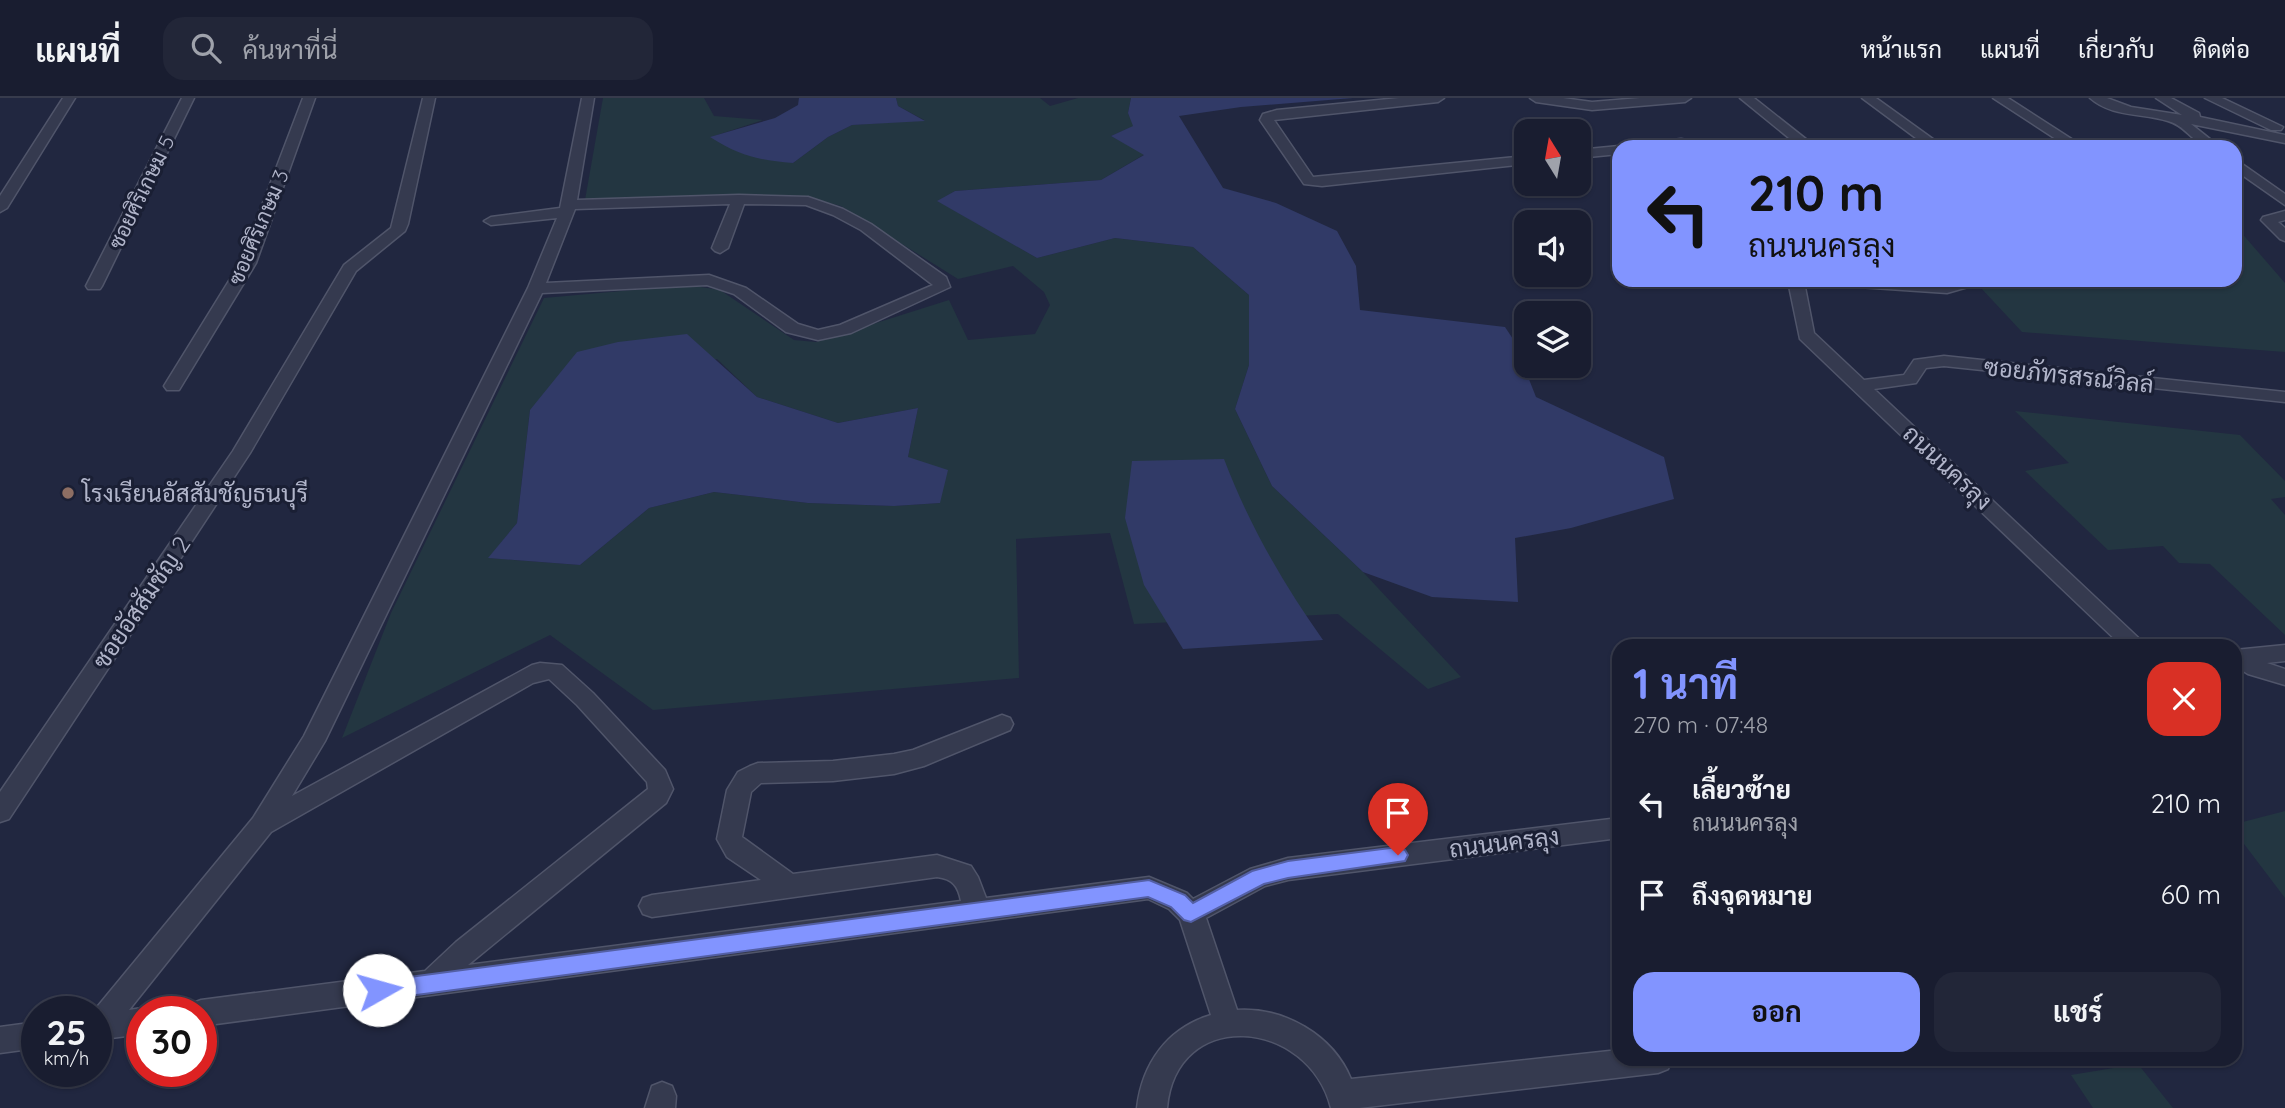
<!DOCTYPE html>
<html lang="th">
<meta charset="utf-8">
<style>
body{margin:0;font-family:Quicksand,Sarabun,sans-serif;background:#222638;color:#f1f3f6;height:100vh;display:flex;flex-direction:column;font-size:26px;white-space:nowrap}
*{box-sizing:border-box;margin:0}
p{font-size:23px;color:#9fa2ab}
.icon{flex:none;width:38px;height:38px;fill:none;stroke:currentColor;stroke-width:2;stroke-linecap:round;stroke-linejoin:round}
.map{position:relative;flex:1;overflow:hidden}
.sheet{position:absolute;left:1612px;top:541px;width:630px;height:427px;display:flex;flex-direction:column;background:#191d30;border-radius:21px;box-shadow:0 2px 5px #0004,0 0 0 2px #373b4c}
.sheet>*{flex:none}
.guide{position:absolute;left:1612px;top:42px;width:630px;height:147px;border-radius:21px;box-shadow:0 2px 5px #0004,0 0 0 2px #373b4c;background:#8294ff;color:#111;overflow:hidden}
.needle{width:46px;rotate:349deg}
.tools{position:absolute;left:1514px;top:21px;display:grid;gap:14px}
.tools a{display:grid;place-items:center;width:77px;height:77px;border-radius:14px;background:#191d30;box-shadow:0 2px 5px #0004,0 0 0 2px #373b4c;font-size:35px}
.speed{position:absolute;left:21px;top:898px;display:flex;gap:14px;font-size:35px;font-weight:700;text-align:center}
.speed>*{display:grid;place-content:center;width:91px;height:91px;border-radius:50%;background:#191d30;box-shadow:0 2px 5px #0004,0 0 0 2px #373b4c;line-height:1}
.speed small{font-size:18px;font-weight:400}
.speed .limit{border:10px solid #d22;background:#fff;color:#111}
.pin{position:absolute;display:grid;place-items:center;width:60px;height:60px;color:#fff;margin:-72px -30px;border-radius:50% 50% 50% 0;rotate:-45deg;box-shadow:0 0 7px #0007}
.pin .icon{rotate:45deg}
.me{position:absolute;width:77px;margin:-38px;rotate:83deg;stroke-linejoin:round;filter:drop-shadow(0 0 5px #0008)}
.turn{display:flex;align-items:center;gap:24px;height:147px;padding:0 21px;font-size:32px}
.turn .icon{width:91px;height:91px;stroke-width:2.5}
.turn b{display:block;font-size:49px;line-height:60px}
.round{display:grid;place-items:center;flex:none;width:74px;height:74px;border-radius:21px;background:#222638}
.overview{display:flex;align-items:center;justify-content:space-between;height:119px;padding:0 21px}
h1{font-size:42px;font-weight:700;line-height:52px;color:#8294ff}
.cta{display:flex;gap:14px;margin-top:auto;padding:14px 21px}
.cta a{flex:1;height:80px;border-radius:21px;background:#8294ff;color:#111;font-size:28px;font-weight:700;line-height:80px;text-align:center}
.cta a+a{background:#222638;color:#f1f3f6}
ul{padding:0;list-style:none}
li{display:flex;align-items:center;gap:21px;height:91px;padding:0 21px}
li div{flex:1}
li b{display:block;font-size:26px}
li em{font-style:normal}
header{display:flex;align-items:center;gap:42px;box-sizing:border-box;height:98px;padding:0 35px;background:#191d30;border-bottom:2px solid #373b4c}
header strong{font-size:33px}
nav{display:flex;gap:38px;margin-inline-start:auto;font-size:24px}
.search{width:490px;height:63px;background:#222638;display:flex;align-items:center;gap:18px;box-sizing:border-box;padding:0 24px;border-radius:21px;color:#9fa2ab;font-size:26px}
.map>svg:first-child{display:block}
.green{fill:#233641;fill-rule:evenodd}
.water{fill:#313a67}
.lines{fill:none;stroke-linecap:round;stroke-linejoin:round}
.minor-casing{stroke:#50556a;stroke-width:3}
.minor{fill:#353a4f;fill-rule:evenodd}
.route{fill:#8294ff;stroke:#5460a6;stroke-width:2}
.education-dot{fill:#8d6e63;stroke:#1a1f34;stroke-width:2.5}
.labels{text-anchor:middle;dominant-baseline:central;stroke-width:6;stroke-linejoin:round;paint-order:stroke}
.far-street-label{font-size:21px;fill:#b1b5ca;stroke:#1a1f34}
.street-label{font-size:24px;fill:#b1b5ca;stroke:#1a1f34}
.poi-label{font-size:24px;fill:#b1b5ca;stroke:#1a1f34;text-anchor:start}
</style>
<header>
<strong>แผนที่</strong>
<div class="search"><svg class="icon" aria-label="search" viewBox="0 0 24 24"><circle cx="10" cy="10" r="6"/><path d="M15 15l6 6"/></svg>ค้นหาที่นี่</div>
<nav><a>หน้าแรก</a><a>แผนที่</a><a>เกี่ยวกับ</a><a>ติดต่อ</a></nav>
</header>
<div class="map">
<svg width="2285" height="1010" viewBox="0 0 2285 1010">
<rect width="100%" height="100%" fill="#212740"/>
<path class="green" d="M 603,0 L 704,0 L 714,18 L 763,22 L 711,39 L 793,65 L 828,39 L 852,27 L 924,22 L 898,8 L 896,0 L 1040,0 L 1050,8 L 1078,0 L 1131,0 L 1128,15 L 1134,28 L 1111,38 L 1145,56 L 1101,82 L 955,93 L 938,103 L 1037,160 L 1115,140 L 1193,149 L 1249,197 L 1249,267 L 1235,311 L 1272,388 L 1363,474 L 1461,579 L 1428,591 L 1338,516 L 1134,526 L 1110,435 L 1016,441 L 1019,580 L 653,612 L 550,537 L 342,640 L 391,515 L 544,200 L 688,187 L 720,192 L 794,242 L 816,244 L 949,202 L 968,242 L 1035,236 L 1050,207 L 1044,194 L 1013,168 L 958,181 L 841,108 L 806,99 L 585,102 ZM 717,261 L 757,299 L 838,325 L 918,310 L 908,359 L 940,405 L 894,408 L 808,405 L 714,394 L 649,410 L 580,467 L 489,460 L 517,425 L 530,312 Z
M 2239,132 L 2285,185 L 2285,254 L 2022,234 L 1980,189 L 1987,182 L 2235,182 L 2235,133 Z
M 2015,313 L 2240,337 L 2285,383 L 2285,399 L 2271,401 L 2285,417 L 2285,537 L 2210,466 L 2179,465 L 2163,448 L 2108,452 L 2025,373 L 2069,365 Z
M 2285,713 L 2285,800 L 2235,734 L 2235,726 Z
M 2138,966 L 2173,1010 L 2093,1010 L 2071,977 Z"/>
<path class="water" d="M 799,0 L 896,0 L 898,8 L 925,23 L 852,27 L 828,39 L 793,65 C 758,62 740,58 710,39 L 775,20 L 798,7 Z
M 1131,0 L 1353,0 L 1241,9 L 1179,18 L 1223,90 L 1276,105 L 1337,133 L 1356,168 L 1360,212 L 1505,229 L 1513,241 L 1536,299 L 1664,359 L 1674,401 L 1571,430 L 1515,440 L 1518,504 L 1432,499 L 1363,474 L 1272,388 L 1235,311 L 1249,267 L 1249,197 L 1193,149 L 1115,140 L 1037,160 L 937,103 L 955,93 L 1101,82 L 1144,57 L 1111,38 L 1133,28 L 1128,15 Z
M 687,236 L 757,299 L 838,325 L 918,310 L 908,359 L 948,372 L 940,405 L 894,408 L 808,405 L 714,394 L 649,410 L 580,467 L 488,460 L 517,425 L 530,312 L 577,254 L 618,244 Z
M 1224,361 C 1249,427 1283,485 1323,542 L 1183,551 L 1144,487 L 1125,420 L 1132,363 Z"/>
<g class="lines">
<defs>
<path id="minor" d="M 63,0 L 75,0 L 7,110 L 0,114 L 0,98 Z
M 182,0 L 194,0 L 102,188 L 100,191 L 88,191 L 86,188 Z
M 303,0 L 315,0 L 256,165 L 179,292 L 167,292 L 164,288 L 240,165 Z
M 423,0 L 435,0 L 408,126 L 405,133 L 356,173 L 250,355 L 9,721 L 0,724 L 0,694 L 233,353 L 344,167 L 391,130 Z
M 582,0 L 594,0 L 577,102 L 739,97 L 808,99 L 843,111 L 871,126 L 946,179 L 950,189 L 851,235 L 818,242 L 786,234 L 734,196 L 707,187 L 542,195 L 325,643 L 292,698 L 532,567 L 540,565 L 562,567 L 593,595 L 665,672 L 673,691 L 666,705 L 468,867 L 961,803 C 958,788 953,781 937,779 L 652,819 L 643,816 L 639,808 L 643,800 L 652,797 L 761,782 L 727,759 L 717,741 L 727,692 L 738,674 L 750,668 L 758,665 L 833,663 L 894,656 L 913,652 L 1002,617 L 1010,620 L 1013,626 L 1010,632 L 924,668 L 894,676 L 833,683 L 761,685 L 751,694 L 742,739 L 793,776 L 937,757 L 971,768 L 978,779 L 986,800 L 1149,779 L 1187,795 L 1193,801 L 1250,771 L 1288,760 L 1619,720 L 1619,740 L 1288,782 L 1265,788 L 1206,820 L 1237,912 C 1284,909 1333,937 1351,981 L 1619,952 L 1619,961 L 1672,961 L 1668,971 L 1658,975 L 1359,1010 L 1331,1010 C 1308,920 1176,908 1167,1010 L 1137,1010 C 1142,966 1167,930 1211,917 L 1180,822 L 1169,811 L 1148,801 L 201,928 L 201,914 L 188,914 L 191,906 L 201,902 L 425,873 L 456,844 L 648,691 L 647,684 L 577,607 L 549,581 L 533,585 L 271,734 L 129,912 L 142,910 L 151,914 L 142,914 L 142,936 L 96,942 L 96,914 L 93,914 L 253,720 L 304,638 L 528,190 L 557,120 L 491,127 L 484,123 L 491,119 L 560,110 ZM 730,106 L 712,150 L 715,153 L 720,155 L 728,150 L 744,106 L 806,107 L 833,117 L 861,132 L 933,187 L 840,227 L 818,232 L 798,226 L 746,190 L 709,177 L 546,185 L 575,111 Z
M 1399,0 L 1444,0 L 1438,4 L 1274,22 L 1313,79 L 1526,58 L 1526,66 L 1322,88 L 1304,86 L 1260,22 L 1263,16 L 1277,12 Z
M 1530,0 L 1563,0 L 1592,4 L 1640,0 L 1691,0 L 1685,4 L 1592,12 L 1536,4 Z
M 1740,0 L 1754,0 L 1816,49 L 1800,49 Z
M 1862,0 L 1876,0 L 1944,49 L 1928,49 Z
M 1993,0 L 2008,0 L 2084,49 L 2068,49 Z
M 2090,0 L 2107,0 L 2131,9 L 2182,17 L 2156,0 L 2171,0 L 2199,15 L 2200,19 L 2285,37 L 2285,45 L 2191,26 L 2220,49 C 2190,49 2190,29 2168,23 C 2142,15 2111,19 2090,0 Z
M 2205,0 L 2222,0 L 2283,29 L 2281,32 L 2271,32 Z
M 1681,41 L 1711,46 L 1713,49 L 1638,49 L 1645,45 Z
M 1619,48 L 1624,49 L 1619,49 L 1619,56 L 1578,60 L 1578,52 Z
M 2235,61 L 2285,96 L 2285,107 L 2235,72 Z
M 2285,113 L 2285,122 L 2278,124 L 2285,130 L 2285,143 L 2280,141 L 2261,122 L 2263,119 Z
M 1795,182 L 1947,185 L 1974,182 L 1968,189 L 1947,195 L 1814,186 L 1805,189 L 1814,235 L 1864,282 L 1904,277 L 1914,262 L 1944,258 L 2285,294 L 2285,304 L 1944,268 L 1926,270 L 1916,285 L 1874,291 L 2147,548 L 2122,548 L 1800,241 L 1789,188 Z
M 2285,547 L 2285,563 L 2267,565 L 2285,571 L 2285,587 L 2248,576 L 2235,568 L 2235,552 Z
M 37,924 L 37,950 L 0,955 L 0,929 Z
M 662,984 L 672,988 L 676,998 L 675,1010 L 645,1010 L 652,988 Z"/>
</defs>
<use href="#minor" class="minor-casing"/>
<use href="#minor" class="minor"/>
</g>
<path class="route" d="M 1398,749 L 1405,752 L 1408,757 L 1405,763 L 1288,780 L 1264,786 L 1191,824 L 1184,822 L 1171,809 L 1148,799 L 379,902 L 372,899 L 369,892 L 372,886 L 379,883 L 1149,782 L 1185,797 L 1193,805 L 1252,773 L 1288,763 Z"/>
<circle class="education-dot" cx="68" cy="395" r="7"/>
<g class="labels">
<g class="far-street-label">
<text transform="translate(141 94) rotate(-64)">ซอยศิริเกษม 5</text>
<text transform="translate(258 129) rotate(-67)">ซอยศิริเกษม 3</text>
</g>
<g class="street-label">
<text transform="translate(2069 277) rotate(6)">ซอยภัทรสรณ์วิลล์</text>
<text transform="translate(1948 369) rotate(43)">ถนนนครลุง</text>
<text transform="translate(141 504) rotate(-56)">ซอยอัสสัมชัญ 2</text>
<text transform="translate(1504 744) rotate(-7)">ถนนนครลุง</text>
</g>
<g class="poi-label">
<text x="82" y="395">โรงเรียนอัสสัมชัญธนบุรี</text>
</g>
</g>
</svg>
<div class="tools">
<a><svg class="needle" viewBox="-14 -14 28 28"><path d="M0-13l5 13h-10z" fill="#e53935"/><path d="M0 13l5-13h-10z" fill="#9fa2ab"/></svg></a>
<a><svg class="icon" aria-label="sound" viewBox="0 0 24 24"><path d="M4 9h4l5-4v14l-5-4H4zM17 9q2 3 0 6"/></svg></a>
<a><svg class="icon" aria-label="layers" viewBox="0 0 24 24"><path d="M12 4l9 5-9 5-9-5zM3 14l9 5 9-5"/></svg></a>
</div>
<div class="speed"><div>25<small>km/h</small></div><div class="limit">30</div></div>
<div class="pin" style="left:1398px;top:757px;background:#d93025"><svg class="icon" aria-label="arrive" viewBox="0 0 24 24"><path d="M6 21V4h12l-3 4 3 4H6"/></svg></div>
<svg class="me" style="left:379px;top:892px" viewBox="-20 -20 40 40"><circle r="19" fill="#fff"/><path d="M0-13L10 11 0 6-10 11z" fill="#8294ff"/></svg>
<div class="guide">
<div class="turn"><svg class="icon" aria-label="left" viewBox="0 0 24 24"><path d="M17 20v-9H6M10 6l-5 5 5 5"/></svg><div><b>210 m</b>ถนนนครลุง</div></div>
</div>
<section class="sheet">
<div class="overview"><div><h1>1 นาที</h1><p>270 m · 07:48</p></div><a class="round" style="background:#d93025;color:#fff"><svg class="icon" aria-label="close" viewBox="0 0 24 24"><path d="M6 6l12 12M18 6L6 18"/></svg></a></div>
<ul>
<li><svg class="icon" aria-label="left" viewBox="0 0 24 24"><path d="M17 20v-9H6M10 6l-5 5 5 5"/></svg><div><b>เลี้ยวซ้าย</b><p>ถนนนครลุง</p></div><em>210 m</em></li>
<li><svg class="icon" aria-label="arrive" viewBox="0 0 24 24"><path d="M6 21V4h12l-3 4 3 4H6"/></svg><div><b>ถึงจุดหมาย</b></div><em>60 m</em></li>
</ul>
<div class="cta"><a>ออก</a><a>แชร์</a></div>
</section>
</div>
